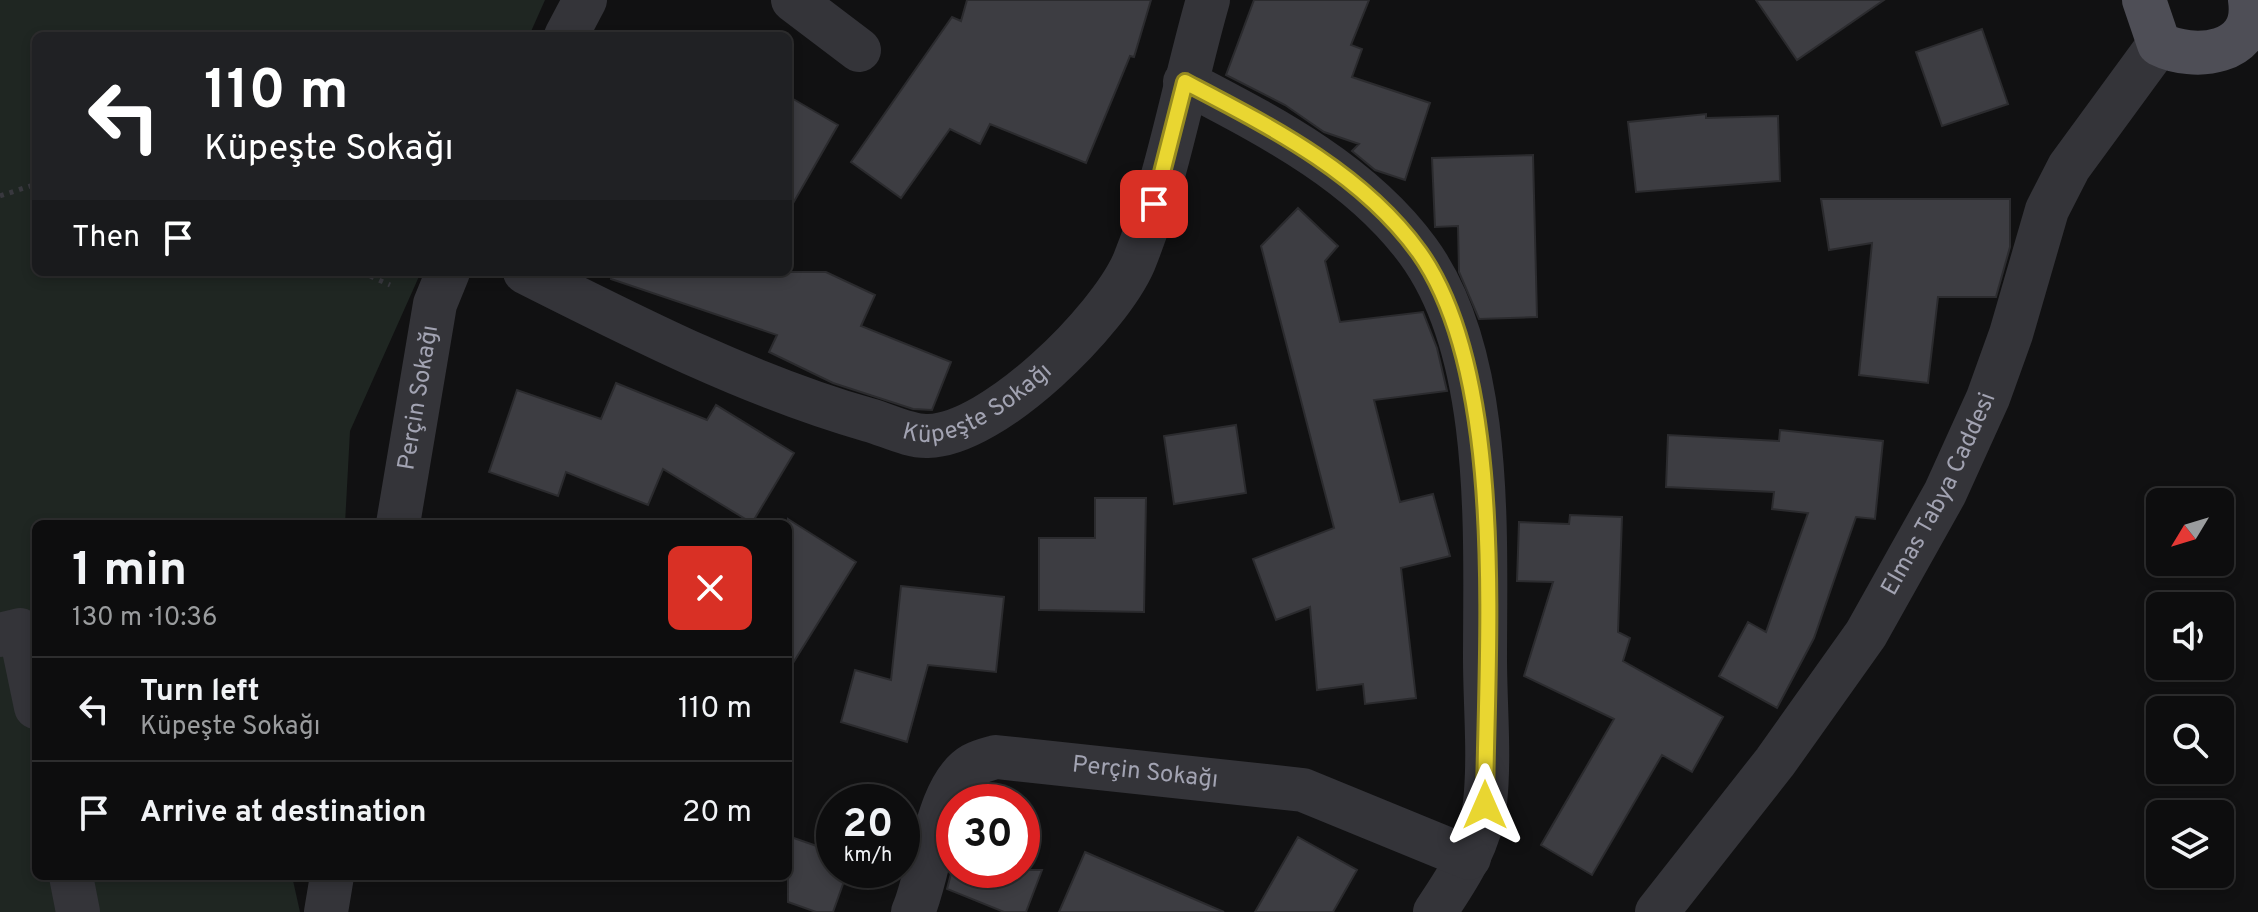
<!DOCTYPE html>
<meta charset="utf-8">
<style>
body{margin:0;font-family:Overpass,sans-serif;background:#1b1b1c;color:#f1f3f6;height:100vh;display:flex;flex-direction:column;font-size:30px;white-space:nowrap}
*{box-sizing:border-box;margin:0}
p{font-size:26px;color:#9a9c9e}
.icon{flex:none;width:44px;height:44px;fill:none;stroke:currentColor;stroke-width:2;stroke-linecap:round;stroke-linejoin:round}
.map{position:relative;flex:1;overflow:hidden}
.details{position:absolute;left:32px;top:520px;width:760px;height:360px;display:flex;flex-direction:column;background:#0d0d0e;border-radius:12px;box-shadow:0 4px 12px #0003,0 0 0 2px #2d2d2e}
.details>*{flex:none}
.top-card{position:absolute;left:32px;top:32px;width:760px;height:244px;border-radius:12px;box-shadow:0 4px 12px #0003,0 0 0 2px #2d2d2e;background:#202124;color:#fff;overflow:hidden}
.needle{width:52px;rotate:232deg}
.fabs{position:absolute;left:2146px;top:488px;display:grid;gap:16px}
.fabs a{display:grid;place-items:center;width:88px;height:88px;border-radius:12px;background:#0d0d0e;box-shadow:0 4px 12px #0003,0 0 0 2px #2d2d2e;font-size:40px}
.speed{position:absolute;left:816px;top:784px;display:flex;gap:16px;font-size:40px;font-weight:700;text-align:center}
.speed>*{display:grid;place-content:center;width:104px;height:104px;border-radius:50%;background:#0d0d0e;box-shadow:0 4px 12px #0003,0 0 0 2px #2d2d2e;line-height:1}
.speed small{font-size:20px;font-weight:400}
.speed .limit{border:12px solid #d22;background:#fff;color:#111}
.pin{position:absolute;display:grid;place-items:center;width:68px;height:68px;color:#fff;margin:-34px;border-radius:16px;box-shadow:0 4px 12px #0006}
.me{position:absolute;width:88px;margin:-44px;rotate:0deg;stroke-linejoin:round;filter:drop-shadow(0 0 6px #0008)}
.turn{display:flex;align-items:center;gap:28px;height:168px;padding:0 40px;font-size:36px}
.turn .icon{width:104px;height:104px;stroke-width:2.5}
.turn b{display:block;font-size:56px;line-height:68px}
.then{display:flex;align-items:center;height:76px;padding:0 40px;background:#0003;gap:16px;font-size:30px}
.round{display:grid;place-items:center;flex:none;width:84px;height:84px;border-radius:12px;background:#1b1b1c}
.summary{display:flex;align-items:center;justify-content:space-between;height:136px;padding:0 40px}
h1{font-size:48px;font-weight:700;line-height:60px}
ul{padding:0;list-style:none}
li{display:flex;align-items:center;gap:24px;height:104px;padding:0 40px;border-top:2px solid #2d2d2e}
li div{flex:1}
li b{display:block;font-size:30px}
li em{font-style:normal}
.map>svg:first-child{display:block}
.green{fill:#1f2622}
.building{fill:#3d3d42;stroke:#2b2b2e;stroke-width:2}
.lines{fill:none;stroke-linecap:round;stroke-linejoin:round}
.path{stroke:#38383e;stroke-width:5;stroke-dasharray:4 6;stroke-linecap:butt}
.minor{stroke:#343439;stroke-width:44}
.major{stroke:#4e4e56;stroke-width:44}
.route-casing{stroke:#978b20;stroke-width:20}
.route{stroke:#e9d631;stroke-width:14}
.labels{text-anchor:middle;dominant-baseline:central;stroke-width:6;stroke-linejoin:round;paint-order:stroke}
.street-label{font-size:24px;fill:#a2a3b2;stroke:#0c0c0d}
</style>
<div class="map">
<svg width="2258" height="912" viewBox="0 0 2258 912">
<rect width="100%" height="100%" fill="#111112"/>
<path class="green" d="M 0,0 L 545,0 L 529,36 L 36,36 L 36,272 L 421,272 L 350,431 L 345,524 L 36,524 L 36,876 L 292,876 L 300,912 L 0,912 Z"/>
<path class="building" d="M 967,0 L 1151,0 L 1134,57 L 1130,56 L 1086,163 L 990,124 L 980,144 L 950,129 L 901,198 L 851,162 L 952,17 L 961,21 Z
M 1254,0 L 1369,0 L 1351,45 L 1362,49 L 1352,77 L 1430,103 L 1405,180 L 1375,170 L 1352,151 L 1359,144 L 1324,132 L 1285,105 L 1226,75 Z
M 1756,0 L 1884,0 L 1797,60 Z
M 1982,29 L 2008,104 L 1942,126 L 1916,52 Z
M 788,96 L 838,125 L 788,212 Z
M 1706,114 L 1706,118 L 1778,116 L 1780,181 L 1636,192 L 1628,122 Z
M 1533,155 L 1537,317 L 1479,319 L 1459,272 L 1458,226 L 1435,227 L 1432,158 Z
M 1821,199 L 2010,199 L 2010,247 L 1996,297 L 1938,297 L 1928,383 L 1859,375 L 1872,243 L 1829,250 Z
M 1298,208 L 1338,246 L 1325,261 L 1340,322 L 1423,312 L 1437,348 L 1447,391 L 1374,400 L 1400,502 L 1433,494 L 1450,556 L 1401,568 L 1416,698 L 1365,704 L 1363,684 L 1317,690 L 1310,607 L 1276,620 L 1253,559 L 1334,528 L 1261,246 Z
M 612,272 L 826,272 L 875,295 L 861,326 L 951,362 L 932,410 L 913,409 L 833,383 L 769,352 L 777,335 L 611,279 Z
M 616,383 L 707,420 L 716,405 L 794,453 L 752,523 L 663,469 L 648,505 L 566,472 L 558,496 L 489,472 L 517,390 L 601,419 Z
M 1236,425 L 1246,493 L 1174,504 L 1164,436 Z
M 1780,430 L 1883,441 L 1875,519 L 1856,517 L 1814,638 L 1777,708 L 1719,676 L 1748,622 L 1766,632 L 1808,513 L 1772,509 L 1774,492 L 1666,487 L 1668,435 L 1779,441 Z
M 1095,498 L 1146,498 L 1144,612 L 1039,610 L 1039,538 L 1095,538 Z
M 1570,515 L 1622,517 L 1618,632 L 1630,638 L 1623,661 L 1723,717 L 1692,772 L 1662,755 L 1592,875 L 1541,845 L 1614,719 L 1524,676 L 1553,582 L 1517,581 L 1519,522 L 1569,524 Z
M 788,519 L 856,562 L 788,671 Z
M 901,586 L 1004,597 L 996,672 L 928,665 L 907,742 L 841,722 L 855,670 L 891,680 Z
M 788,836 L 834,852 L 834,870 L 848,870 L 833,912 L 816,912 L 788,902 Z
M 1298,837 L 1357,870 L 1333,912 L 1255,912 Z
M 1085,852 L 1224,912 L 1059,912 Z
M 952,870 L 1042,870 L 1026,912 L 1004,912 L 947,889 Z"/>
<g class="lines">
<path class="path" d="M 0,196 L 36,184
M 361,272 L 390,285"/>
<g class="minor">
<path d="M 793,0 L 859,50"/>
<path d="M 566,36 L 585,0"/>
<path d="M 1185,82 C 1269,126 1360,172 1418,251 C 1494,355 1485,533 1485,658 C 1485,705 1490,756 1485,803 C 1481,844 1457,879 1435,912"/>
<path id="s1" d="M 525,272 C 636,328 750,386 869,420 C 887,425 910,437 928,436 C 994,435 1109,320 1134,262 C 1168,178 1183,87 1208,0"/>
<path id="s2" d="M 398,524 L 435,304 L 448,272"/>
<path d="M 0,635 L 20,630 L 36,707"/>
<path d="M 71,876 L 78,912"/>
<path d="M 326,912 L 332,876"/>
<path id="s3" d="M 913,912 C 930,874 936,786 973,765 C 980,761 989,759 996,757 L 1303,790 L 1469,858"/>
<path id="s4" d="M 1657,912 L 1775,762 L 1866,634 L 1945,493 L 1988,398 L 2011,334 L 2047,210 L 2069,167 L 2159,44"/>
</g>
<path class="major" d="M 2144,0 L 2159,44 C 2193,61 2258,56 2250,0"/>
</g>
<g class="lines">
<defs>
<path id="route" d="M 1154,204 L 1185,82 C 1269,126 1361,172 1419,252 C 1509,378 1486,652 1485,805"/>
</defs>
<use href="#route" class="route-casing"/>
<use href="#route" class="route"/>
</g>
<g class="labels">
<g class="street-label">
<text stroke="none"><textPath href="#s1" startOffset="494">Küpeşte Sokağı</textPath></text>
<text stroke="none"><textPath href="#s2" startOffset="128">Perçin Sokağı</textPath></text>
<text stroke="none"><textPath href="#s4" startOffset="506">Elmas Tabya Caddesi</textPath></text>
<text stroke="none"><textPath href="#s3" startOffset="336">Perçin Sokağı</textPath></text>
</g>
</g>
</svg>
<div class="fabs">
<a><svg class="needle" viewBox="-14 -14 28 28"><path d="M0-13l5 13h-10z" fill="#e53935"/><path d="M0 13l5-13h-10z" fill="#9a9c9e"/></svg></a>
<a><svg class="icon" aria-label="sound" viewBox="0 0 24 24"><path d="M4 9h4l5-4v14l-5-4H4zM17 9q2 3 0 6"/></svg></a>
<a><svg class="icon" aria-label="search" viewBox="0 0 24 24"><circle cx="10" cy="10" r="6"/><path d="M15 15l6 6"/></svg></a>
<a><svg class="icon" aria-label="layers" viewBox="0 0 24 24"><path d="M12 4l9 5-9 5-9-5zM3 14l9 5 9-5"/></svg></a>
</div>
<div class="speed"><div>20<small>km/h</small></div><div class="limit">30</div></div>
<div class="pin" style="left:1154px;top:204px;background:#d93025"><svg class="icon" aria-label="arrive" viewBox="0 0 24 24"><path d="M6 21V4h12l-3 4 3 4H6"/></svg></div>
<svg class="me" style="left:1485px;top:805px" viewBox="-20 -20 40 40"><path d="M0-17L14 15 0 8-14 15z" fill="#e9d631" stroke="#fff" stroke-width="4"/></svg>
<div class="top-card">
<div class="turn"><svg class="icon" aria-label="left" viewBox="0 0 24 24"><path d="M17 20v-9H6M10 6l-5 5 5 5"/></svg><div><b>110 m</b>Küpeşte Sokağı</div></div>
<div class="then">Then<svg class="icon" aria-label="arrive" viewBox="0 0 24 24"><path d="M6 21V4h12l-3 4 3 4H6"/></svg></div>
</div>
<section class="details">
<div class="summary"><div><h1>1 min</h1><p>130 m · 10:36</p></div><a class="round" style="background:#d93025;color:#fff"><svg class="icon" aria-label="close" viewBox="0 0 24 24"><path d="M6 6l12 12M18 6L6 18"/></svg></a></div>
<ul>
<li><svg class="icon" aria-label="left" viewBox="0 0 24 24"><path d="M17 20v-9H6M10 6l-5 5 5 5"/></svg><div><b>Turn left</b><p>Küpeşte Sokağı</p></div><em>110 m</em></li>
<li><svg class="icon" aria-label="arrive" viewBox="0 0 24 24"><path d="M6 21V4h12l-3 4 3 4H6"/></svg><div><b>Arrive at destination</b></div><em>20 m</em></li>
</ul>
</section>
</div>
